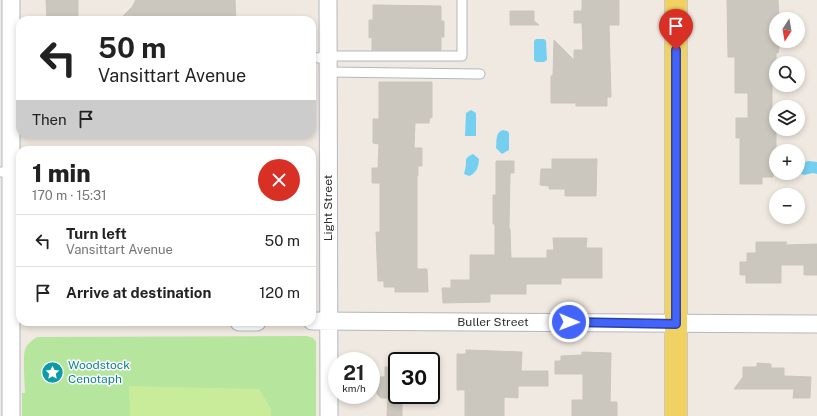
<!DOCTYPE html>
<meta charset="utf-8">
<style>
body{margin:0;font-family:"Public Sans",sans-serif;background:#f2f2f2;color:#222;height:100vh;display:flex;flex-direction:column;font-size:15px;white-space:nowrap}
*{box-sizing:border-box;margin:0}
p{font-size:13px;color:#767676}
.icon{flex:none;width:22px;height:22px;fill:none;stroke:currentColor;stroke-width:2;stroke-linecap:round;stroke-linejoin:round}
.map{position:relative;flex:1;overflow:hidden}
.panel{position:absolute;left:16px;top:146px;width:300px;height:180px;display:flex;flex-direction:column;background:#fff;border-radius:12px;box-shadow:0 2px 6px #0003}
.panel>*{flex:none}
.banner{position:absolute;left:16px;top:16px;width:300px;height:122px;border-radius:12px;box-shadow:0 2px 6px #0003;background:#fff;color:#222;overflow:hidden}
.needle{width:26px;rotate:191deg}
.fabs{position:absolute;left:769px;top:12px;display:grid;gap:8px}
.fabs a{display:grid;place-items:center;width:36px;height:36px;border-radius:50%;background:#fff;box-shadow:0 2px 6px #0003;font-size:20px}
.speed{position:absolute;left:328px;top:352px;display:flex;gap:8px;font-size:20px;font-weight:700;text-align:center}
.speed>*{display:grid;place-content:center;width:52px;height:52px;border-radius:50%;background:#fff;box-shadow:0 2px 6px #0003;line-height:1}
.speed small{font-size:10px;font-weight:400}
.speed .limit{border:2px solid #111;border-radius:6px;background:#fff;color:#111}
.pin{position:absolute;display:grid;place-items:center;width:34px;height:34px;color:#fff;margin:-41px -17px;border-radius:50% 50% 50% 0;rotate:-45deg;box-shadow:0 0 4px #0007}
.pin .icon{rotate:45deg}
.me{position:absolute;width:44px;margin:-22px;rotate:91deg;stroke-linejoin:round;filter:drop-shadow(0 0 3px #0008)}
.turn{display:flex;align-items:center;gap:14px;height:84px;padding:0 16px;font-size:18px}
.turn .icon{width:52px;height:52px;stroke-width:2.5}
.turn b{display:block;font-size:28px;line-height:34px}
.then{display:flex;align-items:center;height:38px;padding:0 16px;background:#0003;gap:8px;font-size:15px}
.round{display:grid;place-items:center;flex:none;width:42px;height:42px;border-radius:21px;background:#f2f2f2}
.overview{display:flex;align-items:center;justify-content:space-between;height:68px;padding:0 16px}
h1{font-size:24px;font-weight:800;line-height:30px}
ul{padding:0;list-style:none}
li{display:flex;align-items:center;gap:12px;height:52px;padding:0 16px;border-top:1px solid #e0e0e0}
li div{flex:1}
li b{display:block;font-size:15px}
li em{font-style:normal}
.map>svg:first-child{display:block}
.green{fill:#b6e59e}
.pitch{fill:#c9ec9a}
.water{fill:#75cff0}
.building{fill:#cbc7bf;stroke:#cbc5ba}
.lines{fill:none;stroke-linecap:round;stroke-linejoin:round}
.lane-casing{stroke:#b4b7c1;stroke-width:11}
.street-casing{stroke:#b4b7c1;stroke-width:19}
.primary-casing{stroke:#c9c9c9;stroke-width:24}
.lane{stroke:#fff;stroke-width:9}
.street{stroke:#fff;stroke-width:17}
.primary{stroke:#f2d163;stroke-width:22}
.route-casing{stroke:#2b41a3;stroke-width:10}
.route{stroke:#4264fb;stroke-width:7}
.labels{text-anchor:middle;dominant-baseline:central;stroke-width:3;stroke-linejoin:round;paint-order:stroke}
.street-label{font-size:12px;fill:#2e2e2e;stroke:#fff}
.culture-label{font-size:12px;fill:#0d838f;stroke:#fff;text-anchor:start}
</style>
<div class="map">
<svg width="817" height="416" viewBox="0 0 817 416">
<rect width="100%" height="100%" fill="#efe9e1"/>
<path class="green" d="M 307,336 L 313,338 L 316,342 L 316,416 L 22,416 L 22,393 L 25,393 C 25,384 22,354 26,347 C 28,344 34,338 38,337 Z"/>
<path class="pitch" d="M 129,386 L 259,389 L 271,409 L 271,416 L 130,416 Z"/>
<path class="water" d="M 536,39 L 544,39 L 546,41 L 547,60 L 544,62 L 536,62 L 534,60 L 534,41 Z
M 471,110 L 476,113 L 476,136 L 465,136 L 466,113 Z
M 503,130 L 507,131 L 509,133 L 509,150 L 502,154 L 496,148 C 497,141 495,132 503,130 Z
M 473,154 L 479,159 C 479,166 476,174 469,176 L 464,174 L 466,165 L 466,159 L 469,156 Z
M 808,161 L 817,162 L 817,174 L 813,173 L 804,175 L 798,172 L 798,167 L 801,164 Z"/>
<path class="building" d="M 46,0 L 78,0 L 78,20 L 47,20 Z
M 136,0 L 235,0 L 236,20 L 132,20 L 123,16 L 132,7 Z
M 582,0 L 619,0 L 619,25 L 609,25 L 611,97 L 607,97 L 607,106 L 576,106 L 576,103 L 551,103 L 551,76 L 553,76 L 554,40 L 574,60 L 574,50 L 583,50 L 582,23 L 574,23 L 574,11 L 582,11 Z
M 727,0 L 778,0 L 779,19 L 776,19 L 776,41 L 779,41 L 779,47 L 778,53 L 776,53 L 776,78 L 772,78 L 772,111 L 776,111 L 776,161 L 773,161 L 773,177 L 762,177 L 762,184 L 740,184 L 740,138 L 736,138 L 736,118 L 748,118 L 748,93 L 735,93 L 735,57 L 728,57 Z
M 373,5 L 441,6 L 441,21 L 444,21 L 444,37 L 441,37 L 441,50 L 372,50 L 372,37 L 369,38 L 369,20 L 373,20 Z
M 510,11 L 534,11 L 534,21 L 539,25 L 510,25 Z
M 379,82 L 432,82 L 432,118 L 430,117 L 429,123 L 415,123 L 414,148 L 422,148 L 422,166 L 418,166 L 418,176 L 417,176 L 417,269 L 427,269 L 428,292 L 395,292 L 395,287 L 384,287 L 384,281 L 378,281 L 376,232 L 380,232 L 380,183 L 372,183 L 372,168 L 378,168 L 379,144 L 373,143 L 373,119 L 379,119 Z
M 552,159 L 597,159 L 596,196 L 565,196 L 565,189 L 549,189 L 549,186 L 540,185 L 541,169 L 552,169 Z
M 496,161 L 514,161 L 514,173 L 510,173 L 509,229 L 510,229 L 511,258 L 547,258 L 547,250 L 554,250 L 553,238 L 587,238 L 586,248 L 602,248 L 602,278 L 561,278 L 561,284 L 526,284 L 526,294 L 490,294 L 490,302 L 443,303 L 442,288 L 451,288 L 451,280 L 470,280 L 470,255 L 495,255 L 495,224 L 493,224 L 493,195 L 496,195 Z
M 756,242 L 787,242 L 785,245 L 817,244 L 817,275 L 804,275 L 804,265 L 781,265 L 781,283 L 746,283 L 746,275 L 740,275 L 740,262 L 747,262 L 747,253 L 756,253 Z
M 466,350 L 522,352 L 521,371 L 548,371 L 548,386 L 518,386 L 518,398 L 504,397 L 504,416 L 465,416 L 465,390 L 457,390 L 457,354 L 466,354 Z
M 582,352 L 611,353 L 610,402 L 617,402 L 617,416 L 572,416 L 572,400 L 583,400 L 583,374 L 555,374 L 555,361 L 561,361 L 561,356 L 582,355 Z
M 757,363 L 771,364 L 771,368 L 784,368 L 784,376 L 811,377 L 810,398 L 793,398 L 794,389 L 734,389 L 743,377 L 743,367 L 757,367 Z
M 385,367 L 397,367 L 397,395 L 402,395 L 402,416 L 387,416 L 388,398 L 381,398 L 377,394 L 377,388 L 379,385 L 379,377 L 385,377 Z"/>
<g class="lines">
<defs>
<path id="lane" d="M 312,57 L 319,58 L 328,56 L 462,56 L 462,0
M 328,72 L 480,74
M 0,172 L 10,172"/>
<path id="street" d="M 328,0 L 329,416
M 312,321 L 817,324
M 239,322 L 257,322
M 11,416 L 11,0"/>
<path id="primary" d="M 676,0 L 676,416"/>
</defs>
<use href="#lane" class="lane-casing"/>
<use href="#street" class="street-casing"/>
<use href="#primary" class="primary-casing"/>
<use href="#lane" class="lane"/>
<use href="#street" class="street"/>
<use href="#primary" class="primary"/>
</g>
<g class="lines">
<defs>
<path id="route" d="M 569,322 L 676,324 L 676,50"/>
</defs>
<use href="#route" class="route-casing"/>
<use href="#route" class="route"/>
</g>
<defs>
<symbol id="sight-disc" viewBox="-11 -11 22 22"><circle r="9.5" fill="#0f9aa8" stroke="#fff"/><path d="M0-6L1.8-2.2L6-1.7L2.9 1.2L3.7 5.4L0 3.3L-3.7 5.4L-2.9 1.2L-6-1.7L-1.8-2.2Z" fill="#fff"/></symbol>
</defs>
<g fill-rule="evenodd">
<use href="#sight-disc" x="40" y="360" width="25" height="25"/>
</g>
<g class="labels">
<g class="street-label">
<text transform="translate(328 208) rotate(-90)">Light Street</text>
<text x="493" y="322">Buller Street</text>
</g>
<g class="culture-label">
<text x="68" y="365">Woodstock<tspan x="68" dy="14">Cenotaph</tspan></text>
</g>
</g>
</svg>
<div class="fabs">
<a><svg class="needle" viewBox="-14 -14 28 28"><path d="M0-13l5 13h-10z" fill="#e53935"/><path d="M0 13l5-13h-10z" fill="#767676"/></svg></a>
<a><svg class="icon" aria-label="search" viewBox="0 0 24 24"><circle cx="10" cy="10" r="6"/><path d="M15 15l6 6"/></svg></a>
<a><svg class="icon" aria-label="layers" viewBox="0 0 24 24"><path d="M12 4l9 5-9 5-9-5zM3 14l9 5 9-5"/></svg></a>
<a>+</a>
<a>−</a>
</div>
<div class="speed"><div>21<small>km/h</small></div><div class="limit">30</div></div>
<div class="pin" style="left:676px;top:50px;background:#d93025"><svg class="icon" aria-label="arrive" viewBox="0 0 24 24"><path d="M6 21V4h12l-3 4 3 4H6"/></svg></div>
<svg class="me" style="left:569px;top:322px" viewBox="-20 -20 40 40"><circle r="17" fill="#4264fb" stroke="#fff" stroke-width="3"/><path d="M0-11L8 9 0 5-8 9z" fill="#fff"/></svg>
<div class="banner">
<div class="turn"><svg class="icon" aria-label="left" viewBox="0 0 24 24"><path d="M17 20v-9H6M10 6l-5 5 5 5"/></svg><div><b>50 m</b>Vansittart Avenue</div></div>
<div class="then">Then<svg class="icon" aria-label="arrive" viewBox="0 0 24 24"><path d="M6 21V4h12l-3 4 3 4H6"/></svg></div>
</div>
<section class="panel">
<div class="overview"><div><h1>1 min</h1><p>170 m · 15:31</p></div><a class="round" style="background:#d93025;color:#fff"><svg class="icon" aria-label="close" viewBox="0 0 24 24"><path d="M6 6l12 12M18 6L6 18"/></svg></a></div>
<ul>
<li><svg class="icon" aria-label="left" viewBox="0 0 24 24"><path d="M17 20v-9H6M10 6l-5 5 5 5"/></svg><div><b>Turn left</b><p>Vansittart Avenue</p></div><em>50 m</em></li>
<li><svg class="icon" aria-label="arrive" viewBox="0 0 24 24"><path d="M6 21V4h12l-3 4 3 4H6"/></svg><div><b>Arrive at destination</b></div><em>120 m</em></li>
</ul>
</section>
</div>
